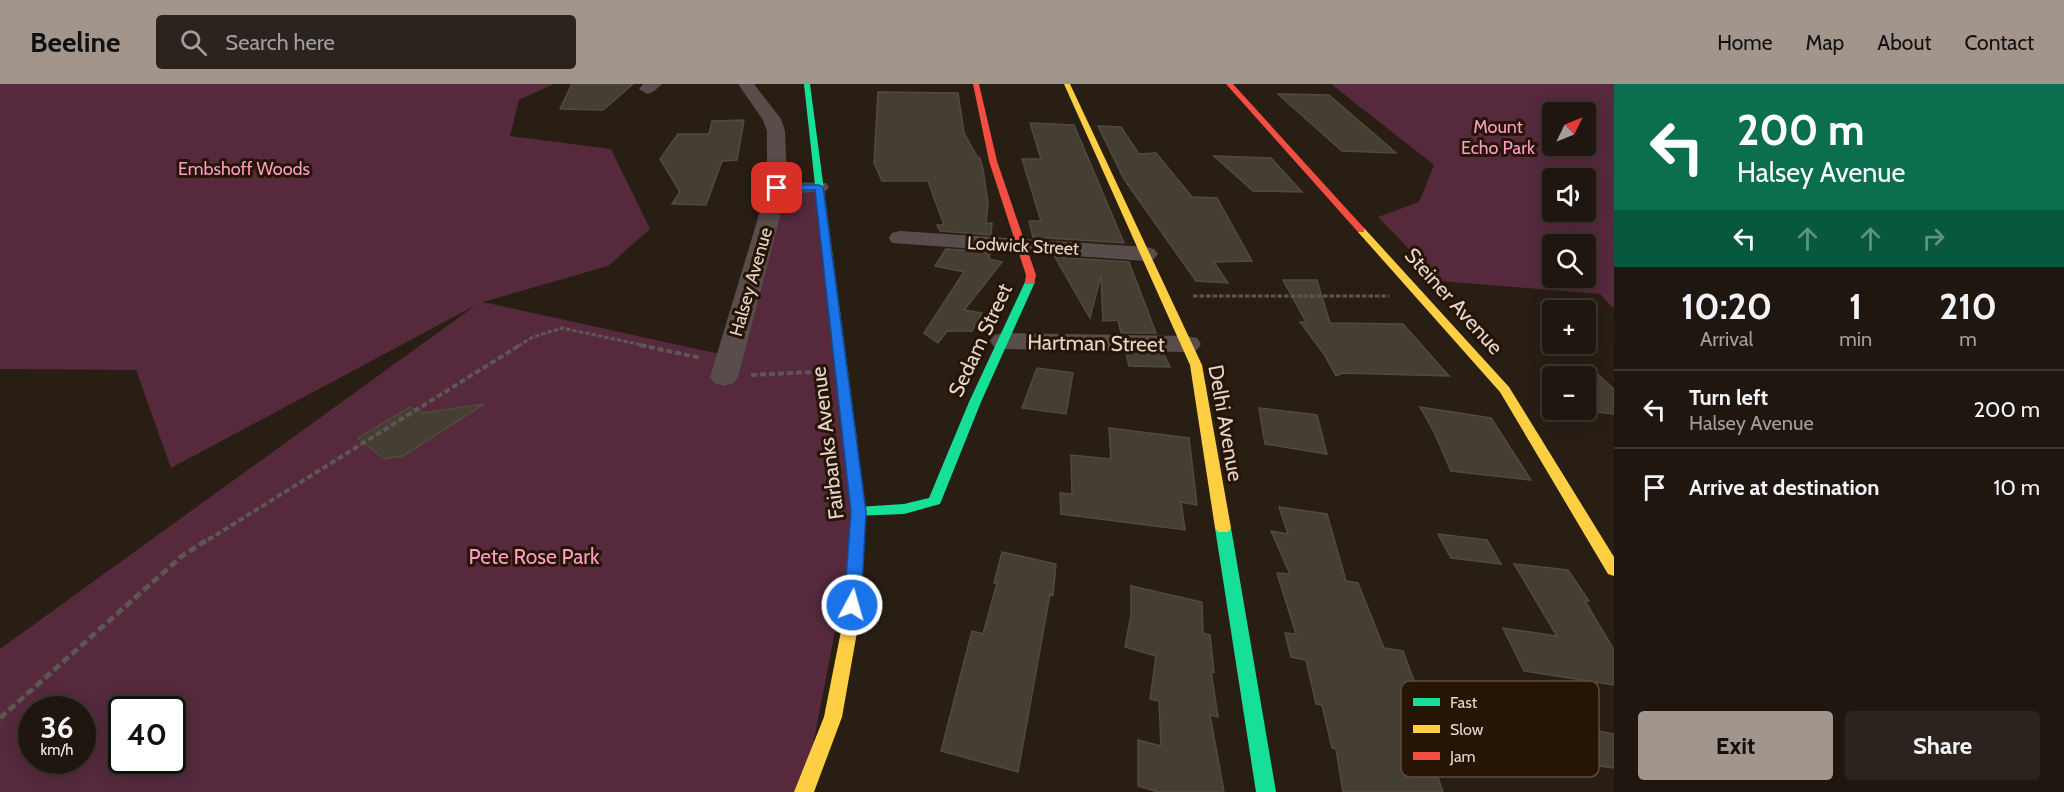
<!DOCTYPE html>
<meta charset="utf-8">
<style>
body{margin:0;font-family:Cabin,sans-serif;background:#2b231d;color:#f1f3f6;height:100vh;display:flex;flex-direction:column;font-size:22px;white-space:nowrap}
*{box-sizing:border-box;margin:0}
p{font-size:20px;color:#a19f9e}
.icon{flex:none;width:33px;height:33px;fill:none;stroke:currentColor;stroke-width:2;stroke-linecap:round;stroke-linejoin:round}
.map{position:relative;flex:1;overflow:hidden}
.side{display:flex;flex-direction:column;background:#1e160f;width:450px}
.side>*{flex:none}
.top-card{background:#0b6e4f;color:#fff;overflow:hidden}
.needle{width:39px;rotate:47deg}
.controls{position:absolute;left:1542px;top:18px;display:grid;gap:12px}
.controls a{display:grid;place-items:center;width:54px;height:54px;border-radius:6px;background:#1e160f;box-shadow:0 3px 15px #0003,0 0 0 2px #3c352f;font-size:30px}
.speed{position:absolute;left:18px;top:612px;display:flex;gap:12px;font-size:30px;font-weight:700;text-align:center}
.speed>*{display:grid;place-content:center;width:78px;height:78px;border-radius:50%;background:#1e160f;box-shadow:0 3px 15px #0003,0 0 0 2px #3c352f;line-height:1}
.speed small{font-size:15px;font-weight:400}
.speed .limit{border:3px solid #111;border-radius:9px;background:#fff;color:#111}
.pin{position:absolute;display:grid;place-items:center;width:51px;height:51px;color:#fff;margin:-26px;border-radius:12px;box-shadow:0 3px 9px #0006}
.me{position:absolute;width:66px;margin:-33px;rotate:6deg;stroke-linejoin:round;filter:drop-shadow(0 0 4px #0008)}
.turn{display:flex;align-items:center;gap:21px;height:126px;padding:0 24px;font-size:27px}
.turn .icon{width:78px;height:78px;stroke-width:2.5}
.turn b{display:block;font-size:42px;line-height:51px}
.lanes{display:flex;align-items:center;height:57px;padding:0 24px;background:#0003;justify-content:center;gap:30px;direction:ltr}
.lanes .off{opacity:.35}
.eta{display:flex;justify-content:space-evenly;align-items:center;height:102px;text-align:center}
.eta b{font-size:36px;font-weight:700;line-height:42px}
.cta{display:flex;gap:12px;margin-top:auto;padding:12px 24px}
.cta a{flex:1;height:69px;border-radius:6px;background:#a2968c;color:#111;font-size:24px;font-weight:700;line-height:69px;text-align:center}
.cta a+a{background:#2b231d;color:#f1f3f6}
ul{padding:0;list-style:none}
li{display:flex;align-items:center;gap:18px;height:78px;padding:0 24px;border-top:2px solid #3c352f}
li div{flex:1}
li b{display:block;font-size:22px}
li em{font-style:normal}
header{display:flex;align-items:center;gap:36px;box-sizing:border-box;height:84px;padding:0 30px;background:#a2968c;color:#111}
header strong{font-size:28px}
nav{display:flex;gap:33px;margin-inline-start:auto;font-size:21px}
.search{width:420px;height:54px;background:#2b231d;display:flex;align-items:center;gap:15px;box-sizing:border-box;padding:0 21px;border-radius:6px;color:#a19f9e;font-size:22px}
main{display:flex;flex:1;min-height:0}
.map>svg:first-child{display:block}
.green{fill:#56293d;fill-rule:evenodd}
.building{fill:#453e32;stroke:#504a40;stroke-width:1.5}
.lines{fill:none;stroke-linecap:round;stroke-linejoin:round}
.path-far2{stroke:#5e5652;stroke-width:3;stroke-dasharray:4.5 2;stroke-linecap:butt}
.path-far1{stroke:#5e5652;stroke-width:4;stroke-dasharray:6 3;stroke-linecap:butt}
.path{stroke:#5e5652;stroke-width:5;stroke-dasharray:8 4;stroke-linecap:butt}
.street{fill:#584d4a;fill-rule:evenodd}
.fast{fill:#16e098;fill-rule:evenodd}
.slow{fill:#ffcf43;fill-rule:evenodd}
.jam{fill:#f24e42;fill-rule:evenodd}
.route{fill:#1a73e8;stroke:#114b97;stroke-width:1.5}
.labels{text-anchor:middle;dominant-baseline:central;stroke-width:6;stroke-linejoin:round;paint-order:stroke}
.far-park-label{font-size:18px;fill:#fc9cc6;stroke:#261404}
.far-street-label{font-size:18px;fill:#e3d6cc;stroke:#261404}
.street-label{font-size:21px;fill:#e3d6cc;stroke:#261404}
.park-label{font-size:21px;fill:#fc9cc6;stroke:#261404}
.key{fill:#261404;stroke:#5f4e40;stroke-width:1.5}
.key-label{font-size:16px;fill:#e3d6cc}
</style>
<header>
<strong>Beeline</strong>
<div class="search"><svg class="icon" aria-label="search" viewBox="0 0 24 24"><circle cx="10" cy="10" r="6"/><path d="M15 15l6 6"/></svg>Search here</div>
<nav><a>Home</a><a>Map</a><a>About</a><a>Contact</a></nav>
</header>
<main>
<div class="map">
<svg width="1614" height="708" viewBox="0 0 1614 708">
<rect width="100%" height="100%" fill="#281e14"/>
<path class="green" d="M 0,0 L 554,0 L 519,16 L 510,52 L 611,65 L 650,145 L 608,182 L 483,218 L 729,272 L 777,104 L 819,103 L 858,428 L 804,708 L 0,708 L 0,565 L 476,221 L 171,384 L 136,286 L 0,285 ZM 32,626 L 82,626 L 82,676 L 32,676 ZM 122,626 L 172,626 L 172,676 L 122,676 Z
M 1331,0 L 1614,0 L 1614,225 L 1600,210 L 1440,197 L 1378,133 L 1419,118 L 1434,81 ZM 1586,28 L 1586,62 L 1552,62 L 1552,28 ZM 1586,94 L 1586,128 L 1552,128 L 1552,94 ZM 1586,160 L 1586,194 L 1552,194 L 1552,160 Z"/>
<path class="building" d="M 572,0 L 633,0 L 603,26 L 560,25 Z
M 878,8 L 958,9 L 964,49 L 978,74 L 980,74 L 983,85 L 988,119 L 986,140 L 992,139 L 991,151 L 940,147 L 937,141 L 944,141 L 928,97 L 882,97 L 874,79 Z
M 1278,10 L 1329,11 L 1396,69 L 1342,67 Z
M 744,36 L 737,76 L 722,77 L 706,121 L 672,120 L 680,108 L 660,75 L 678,50 L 709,50 L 712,37 Z
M 1030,39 L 1074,41 L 1124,159 L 1033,153 L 1029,137 L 1041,137 L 1022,75 L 1041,75 Z
M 1098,42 L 1121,43 L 1139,70 L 1156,69 L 1192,113 L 1217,114 L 1252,177 L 1214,178 L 1228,199 L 1196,197 L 1124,95 Z
M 1214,72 L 1271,74 L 1302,108 L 1253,107 Z
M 946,165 L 990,168 L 989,175 L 1002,178 L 964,226 L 982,229 L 972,247 L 947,247 L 938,259 L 924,249 L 964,188 L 935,182 Z
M 1055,173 L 1129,178 L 1156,249 L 1121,249 L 1118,236 L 1103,237 L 1101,191 L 1090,234 Z
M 1283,196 L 1317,196 L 1330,239 L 1403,240 L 1449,292 L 1342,289 L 1336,292 L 1324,270 L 1300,238 L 1306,238 Z
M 1126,269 L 1164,270 L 1170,283 L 1129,282 Z
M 1037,284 L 1073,289 L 1066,330 L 1022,324 Z
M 1541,286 L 1595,288 L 1614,305 L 1614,330 L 1579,326 L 1586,326 L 1586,292 L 1552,292 L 1552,296 Z
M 484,320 L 403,372 L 384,375 L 358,354 L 410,323 L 424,329 Z
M 1420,323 L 1491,334 L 1531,396 L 1451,387 L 1434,348 Z
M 1259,324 L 1317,331 L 1327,370 L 1265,360 Z
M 1109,344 L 1189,354 L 1197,421 L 1181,418 L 1185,446 L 1061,430 L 1060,409 L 1072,410 L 1071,371 L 1111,375 Z
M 1279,423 L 1327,430 L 1346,497 L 1358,499 L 1384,564 L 1403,567 L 1430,640 L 1419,638 L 1443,708 L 1343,708 L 1336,665 L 1332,664 L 1322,621 L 1316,620 L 1306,576 L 1291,573 L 1285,549 L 1296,550 L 1277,489 L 1290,490 L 1271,447 L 1288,450 Z
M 1438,450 L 1487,456 L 1501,480 L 1451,474 Z
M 1002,468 L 1056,480 L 1053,511 L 1050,510 L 1018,688 L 941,667 L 972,547 L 983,550 L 997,499 L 994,499 Z
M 1514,480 L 1568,486 L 1589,517 L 1585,517 L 1614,566 L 1614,601 L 1524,587 L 1503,544 L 1557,552 Z
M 1131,502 L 1202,518 L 1203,549 L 1210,551 L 1214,588 L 1211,587 L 1218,633 L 1210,631 L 1224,708 L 1158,708 L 1138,702 L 1138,656 L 1161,662 L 1159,617 L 1150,615 L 1156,572 L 1125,563 L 1131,531 Z
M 1577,643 L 1614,650 L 1614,684 L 1592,681 Z"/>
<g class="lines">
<path class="path-far2" d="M 1193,212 L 1389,212
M 518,262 L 533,253 L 562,244 L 647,262"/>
<path class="path-far1" d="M 640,261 L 701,274
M 751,291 L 813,288
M 208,456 L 520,261"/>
<path class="path" d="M 0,634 L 182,472 L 210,454"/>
<path class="street" d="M 643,0 L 662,0 L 653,8 L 647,10 L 639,5 Z
M 738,0 L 754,0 L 781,35 L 785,47 L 787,98 L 826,99 L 829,103 L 826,107 L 786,110 L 738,293 L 734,299 L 724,302 L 714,299 L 710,293 L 767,104 L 767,47 L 763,36 Z
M 900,147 L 1146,163 L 1154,165 L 1158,170 L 1154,175 L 1146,177 L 892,159 L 889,154 L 892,149 Z
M 1004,249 L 1187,252 L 1197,254 L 1201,260 L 1197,266 L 1187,268 L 1004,265 L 994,263 L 990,257 L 994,251 Z"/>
<path class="fast" d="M 804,0 L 810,0 L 856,349 L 849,353 L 842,349 Z
M 1030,195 L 1035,198 L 981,318 L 940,420 L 904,430 L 853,432 L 851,428 L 853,424 L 858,423 L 904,420 L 929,414 L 969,318 L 1025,198 Z
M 1223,439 L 1228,440 L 1231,444 L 1276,708 L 1256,708 L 1215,444 L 1218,440 Z"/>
<path class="slow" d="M 1064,0 L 1070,0 L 1202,281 L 1231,444 L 1228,448 L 1218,448 L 1215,444 L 1190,281 Z
M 1361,143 L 1364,144 L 1509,303 L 1614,473 L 1614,492 L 1608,490 L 1500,308 L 1358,148 L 1358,144 Z
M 849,345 L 856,349 L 865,428 L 859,537 L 842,633 L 814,708 L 794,708 L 824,633 L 843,537 L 851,428 L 842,349 Z"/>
<path class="jam" d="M 973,0 L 979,0 L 997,77 L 1036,191 L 1034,200 L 1026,200 L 1025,198 L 1026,191 L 989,77 Z
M 1226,0 L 1233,0 L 1364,144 L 1364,148 L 1358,148 Z"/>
</g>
<path class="route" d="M 777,101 L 819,101 L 823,103 L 866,428 L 861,521 L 858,525 L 852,527 L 846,525 L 844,521 L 851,428 L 815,106 L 774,106 L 774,102 Z"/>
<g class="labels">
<g class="far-park-label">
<text x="1498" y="43">Mount<tspan x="1498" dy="21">Echo Park</tspan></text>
<text x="244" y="85">Embshoff Woods</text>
</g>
<g class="far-street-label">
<text transform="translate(1023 162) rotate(3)">Lodwick Street</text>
<text transform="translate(751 198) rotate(-74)">Halsey Avenue</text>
</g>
<g class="street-label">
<text transform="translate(1454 217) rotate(48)">Steiner Avenue</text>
<text transform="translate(980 256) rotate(-65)">Sedam Street</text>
<text transform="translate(1096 259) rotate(1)">Hartman Street</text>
<text transform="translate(1226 339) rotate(80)">Delhi Avenue</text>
<text transform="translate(827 359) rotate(-97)">Fairbanks Avenue</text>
</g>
<g class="park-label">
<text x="534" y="472">Pete Rose Park</text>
</g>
</g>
<rect x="1401" y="597" width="198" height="96" rx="9" class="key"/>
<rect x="1413" y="614" width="27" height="8" fill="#16e098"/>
<rect x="1413" y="641" width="27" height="8" fill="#ffcf43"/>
<rect x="1413" y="668" width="27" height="8" fill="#f24e42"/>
<g class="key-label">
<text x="1450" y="624">Fast</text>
<text x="1450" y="651">Slow</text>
<text x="1450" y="678">Jam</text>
</g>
</svg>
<div class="controls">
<a><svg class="needle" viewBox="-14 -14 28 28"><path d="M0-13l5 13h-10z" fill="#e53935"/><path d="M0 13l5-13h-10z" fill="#a19f9e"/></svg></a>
<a><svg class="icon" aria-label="sound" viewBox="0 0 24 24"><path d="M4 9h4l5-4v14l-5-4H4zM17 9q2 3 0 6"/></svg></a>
<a><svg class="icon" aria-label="search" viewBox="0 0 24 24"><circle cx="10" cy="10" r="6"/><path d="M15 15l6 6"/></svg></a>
<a>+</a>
<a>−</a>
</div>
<div class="speed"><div>36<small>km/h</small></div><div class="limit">40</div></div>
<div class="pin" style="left:777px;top:104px;background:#d93025"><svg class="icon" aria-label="arrive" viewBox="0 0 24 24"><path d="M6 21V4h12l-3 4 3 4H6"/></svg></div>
<svg class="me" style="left:852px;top:521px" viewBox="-20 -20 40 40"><circle r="17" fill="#1a73e8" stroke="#fff" stroke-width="3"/><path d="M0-11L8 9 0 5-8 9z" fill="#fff"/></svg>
</div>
<section class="side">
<div class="top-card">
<div class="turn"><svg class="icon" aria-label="left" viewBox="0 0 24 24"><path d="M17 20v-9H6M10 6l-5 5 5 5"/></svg><div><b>200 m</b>Halsey Avenue</div></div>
<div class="lanes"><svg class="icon" aria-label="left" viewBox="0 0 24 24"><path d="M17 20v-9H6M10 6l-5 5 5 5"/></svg><svg class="icon off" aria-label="ahead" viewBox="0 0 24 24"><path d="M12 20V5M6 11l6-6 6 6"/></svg><svg class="icon off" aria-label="ahead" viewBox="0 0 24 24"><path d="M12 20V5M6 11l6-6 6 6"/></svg><svg class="icon off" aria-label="right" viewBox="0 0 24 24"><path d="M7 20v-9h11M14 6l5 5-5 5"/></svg></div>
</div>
<div class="eta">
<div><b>10:20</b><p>Arrival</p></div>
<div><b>1</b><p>min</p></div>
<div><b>210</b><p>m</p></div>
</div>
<ul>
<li><svg class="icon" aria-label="left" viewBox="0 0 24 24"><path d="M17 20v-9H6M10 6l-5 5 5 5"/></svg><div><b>Turn left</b><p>Halsey Avenue</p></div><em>200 m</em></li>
<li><svg class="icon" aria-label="arrive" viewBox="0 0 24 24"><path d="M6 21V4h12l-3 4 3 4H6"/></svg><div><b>Arrive at destination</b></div><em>10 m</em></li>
</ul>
<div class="cta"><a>Exit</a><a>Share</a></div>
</section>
</main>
